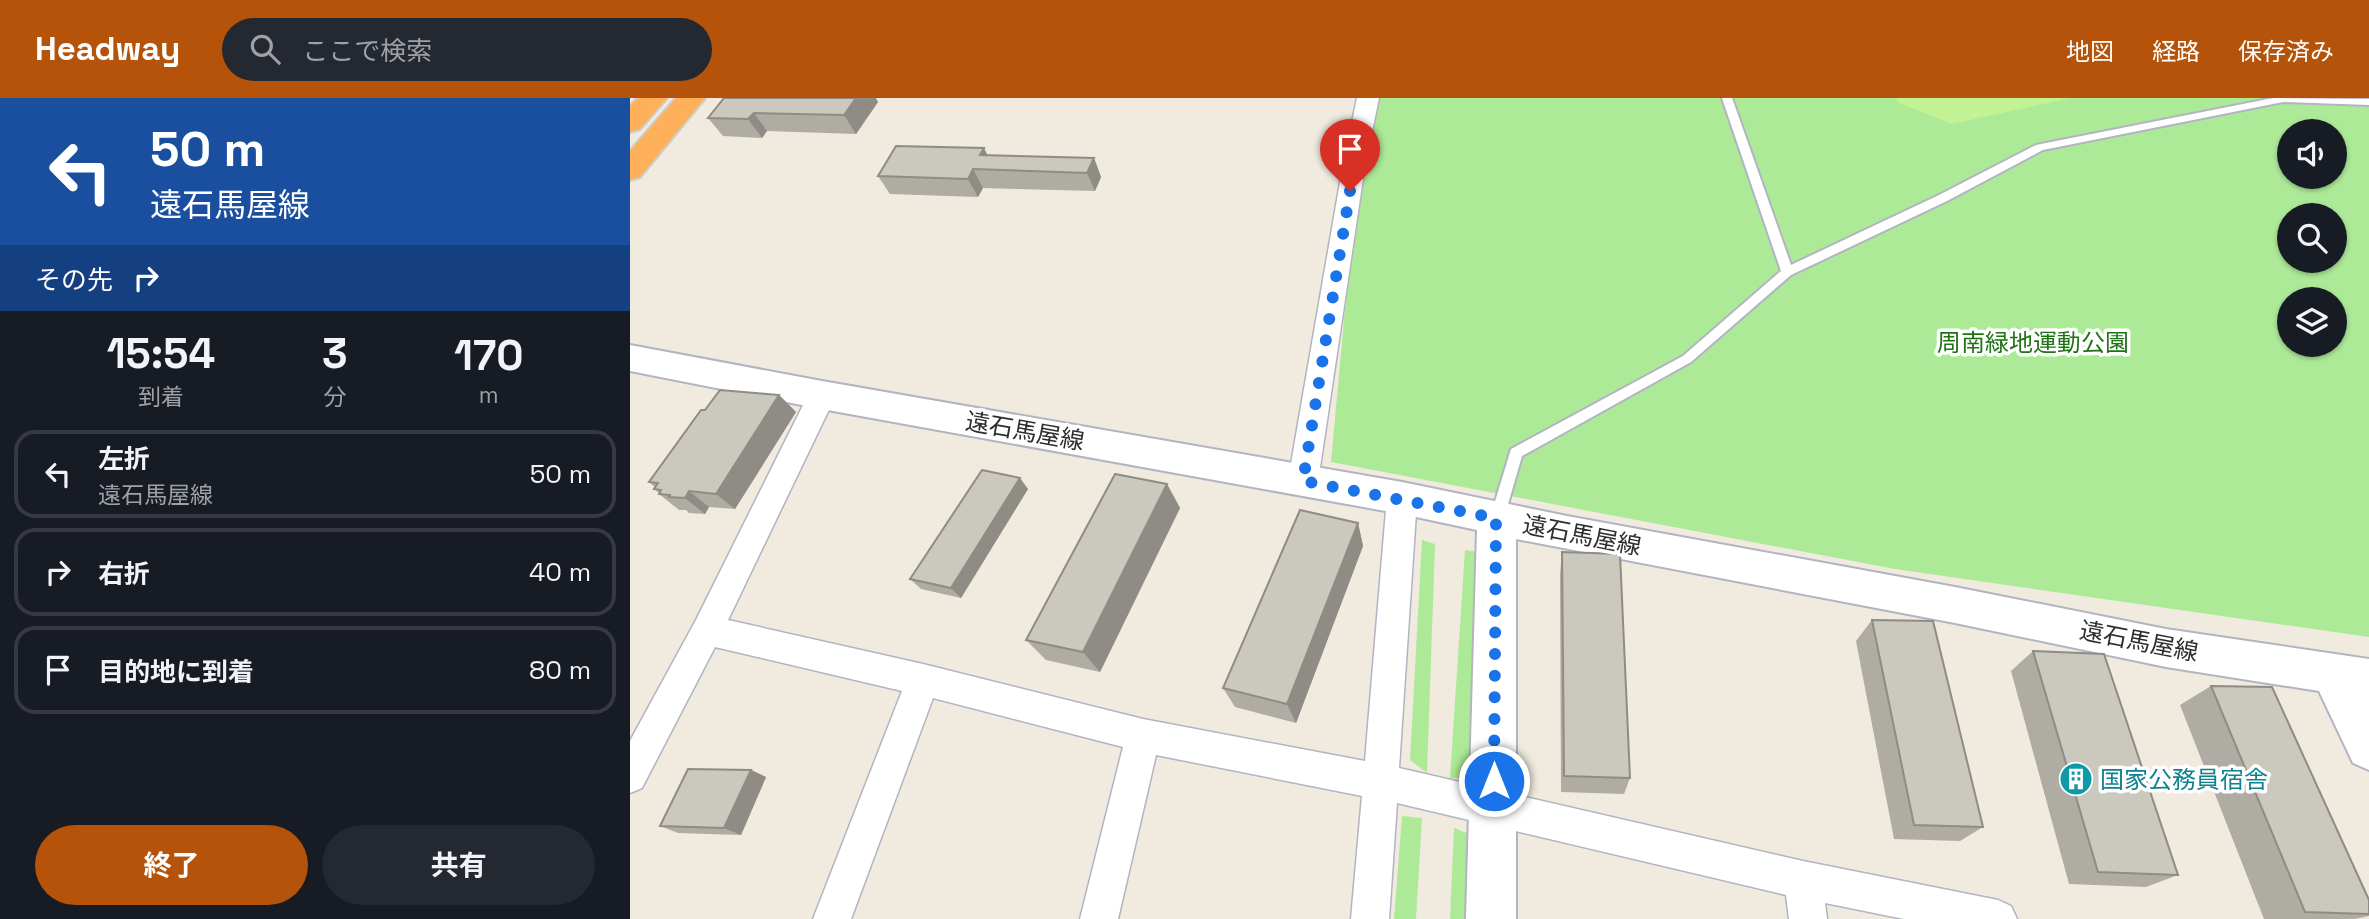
<!DOCTYPE html>
<html lang="ja">
<meta charset="utf-8">
<style>
body{margin:0;font-family:"Space Grotesk","Noto Sans JP",sans-serif;background:#242831;color:#f1f3f6;height:100vh;display:flex;flex-direction:column;font-size:26px;white-space:nowrap}
*{box-sizing:border-box;margin:0}
p{font-size:23px;color:#9ea1a6}
.icon{flex:none;width:38px;height:38px;fill:none;stroke:currentColor;stroke-width:2;stroke-linecap:round;stroke-linejoin:round}
.map{position:relative;flex:1;overflow:hidden}
.side{display:flex;flex-direction:column;background:#171b24;width:630px}
.side>*{flex:none}
.top-card{background:#1a4fa0;color:#fff;overflow:hidden}
.controls{position:absolute;left:1647px;top:21px;display:grid;gap:14px}
.controls a{display:grid;place-items:center;width:70px;height:70px;border-radius:50%;background:#171b24;box-shadow:0 2px 5px #0004;font-size:35px}
.pin{position:absolute;display:grid;place-items:center;width:60px;height:60px;color:#fff;margin:-72px -30px;border-radius:50% 50% 50% 0;rotate:-45deg;box-shadow:0 0 7px #0007}
.pin .icon{rotate:45deg}
.me{position:absolute;width:77px;margin:-38px;rotate:0deg;stroke-linejoin:round;filter:drop-shadow(0 0 5px #0008)}
.turn{display:flex;align-items:center;gap:24px;height:147px;padding:0 35px;font-size:32px}
.turn .icon{width:91px;height:91px;stroke-width:2.5}
.turn b{display:block;font-size:49px;line-height:60px}
.then{display:flex;align-items:center;height:66px;padding:0 35px;background:#0003;gap:14px;font-size:26px}
.eta{display:flex;justify-content:space-evenly;align-items:center;height:119px;text-align:center}
.eta b{font-size:42px;font-weight:700;line-height:49px}
.button{display:flex;gap:14px;margin-top:auto;padding:14px 35px}
.button a{flex:1;height:80px;border-radius:42px;background:#b45309;color:#fff;font-size:28px;font-weight:700;line-height:80px;text-align:center}
.button a+a{background:#242831;color:#f1f3f6}
ul{padding:0;list-style:none}
li{display:flex;align-items:center;gap:21px;height:88px;margin:0 14px 10px;padding:0 21px;border:4px solid #363941;border-radius:21px}
li div{flex:1}
li b{display:block;font-size:26px}
li em{font-style:normal}
header{display:flex;align-items:center;gap:42px;box-sizing:border-box;height:98px;padding:0 35px;background:#b45309;color:#fff}
header strong{font-size:33px}
nav{display:flex;gap:38px;margin-inline-start:auto;font-size:24px}
.search{width:490px;height:63px;background:#242831;display:flex;align-items:center;gap:18px;box-sizing:border-box;padding:0 24px;border-radius:38px;color:#9ea1a6;font-size:26px}
main{display:flex;flex:1;min-height:0}
.map>svg:first-child{display:block}
.green{fill:#adea98;fill-rule:evenodd}
.pitch{fill:#c2f293}
.lines{fill:none;stroke-linecap:round;stroke-linejoin:round}
.lane-casing{stroke:#b3b4c2;stroke-width:4}
.street-casing{stroke:#b3b4c2;stroke-width:3}
.secondary-casing{stroke:#b3b4c2;stroke-width:4}
.highway-casing{stroke:#cdcdcd;stroke-width:4}
.lane{fill:#fff;fill-rule:evenodd}
.street{fill:#fff;fill-rule:evenodd}
.secondary{fill:#fff;fill-rule:evenodd}
.highway{fill:#ffb05b;fill-rule:evenodd}
.wall{fill:#afaca3}
.shaded-wall{fill:#8e8c85}
.building{fill:#cbc8be;stroke:#8e8c85;stroke-width:2}
.route{stroke:#1a73e8;stroke-width:12;stroke-dasharray:0 21.6}
.labels{text-anchor:middle;dominant-baseline:central;stroke-width:7;stroke-linejoin:round;paint-order:stroke}
.park-label{font-size:24px;fill:#207315;stroke:#fff}
.street-label{font-size:24px;fill:#2e2e2e;stroke:#fff}
.culture-label{font-size:24px;fill:#0d838f;stroke:#fff;text-anchor:start}
</style>
<header>
<strong>Headway</strong>
<div class="search"><svg class="icon" aria-label="search" viewBox="0 0 24 24"><circle cx="10" cy="10" r="6"/><path d="M15 15l6 6"/></svg>ここで検索</div>
<nav><a>地図</a><a>経路</a><a>保存済み</a></nav>
</header>
<main>
<section class="side">
<div class="top-card">
<div class="turn"><svg class="icon" aria-label="left" viewBox="0 0 24 24"><path d="M17 20v-9H6M10 6l-5 5 5 5"/></svg><div><b>50 m</b>遠石馬屋線</div></div>
<div class="then">その先<svg class="icon" aria-label="right" viewBox="0 0 24 24"><path d="M7 20v-9h11M14 6l5 5-5 5"/></svg></div>
</div>
<div class="eta">
<div><b>15:54</b><p>到着</p></div>
<div><b>3</b><p>分</p></div>
<div><b>170</b><p>m</p></div>
</div>
<ul>
<li><svg class="icon" aria-label="left" viewBox="0 0 24 24"><path d="M17 20v-9H6M10 6l-5 5 5 5"/></svg><div><b>左折</b><p>遠石馬屋線</p></div><em>50 m</em></li>
<li><svg class="icon" aria-label="right" viewBox="0 0 24 24"><path d="M7 20v-9h11M14 6l5 5-5 5"/></svg><div><b>右折</b></div><em>40 m</em></li>
<li><svg class="icon" aria-label="arrive" viewBox="0 0 24 24"><path d="M6 21V4h12l-3 4 3 4H6"/></svg><div><b>目的地に到着</b></div><em>80 m</em></li>
</ul>
<div class="button"><a>終了</a><a>共有</a></div>
</section>
<div class="map">
<svg width="1739" height="821" viewBox="0 0 1739 821">
<rect width="100%" height="100%" fill="#f0eadf"/>
<path class="green" d="M 740,0 L 1739,0 L 1739,539 L 1265,471 L 701,364 L 730,47 ZM 1659,33 L 1704,33 L 1704,79 L 1659,79 ZM 1659,117 L 1704,117 L 1704,163 L 1659,163 ZM 1659,201 L 1704,201 L 1704,247 L 1659,247 Z
M 792,442 L 805,446 L 797,675 L 780,662 Z
M 835,452 L 855,455 L 844,679 L 820,680 Z
M 772,718 L 792,720 L 786,821 L 764,821 Z
M 824,730 L 842,737 L 840,821 L 820,821 Z"/>
<path class="pitch" d="M 1266,0 L 1441,0 L 1322,26 L 1269,5 Z"/>
<g class="lines">
<defs>
<path id="lane" d="M 1092,0 L 1102,0 L 1161,167 L 1309,97 L 1406,47 L 1643,0 L 1739,1 L 1739,7 L 1653,4 L 1413,52 L 1317,103 L 1161,177 L 1061,264 L 892,358 L 874,420 L 872,424 L 862,424 L 860,420 L 881,351 L 1053,258 L 1151,173 Z"/>
<path id="street" d="M 727,0 L 749,0 L 735,67 L 688,383 L 683,391 L 673,395 L 663,391 L 658,383 L 713,67 Z
M 192,286 L 202,289 L 206,297 L 98,522 L 293,566 L 513,621 L 735,663 L 757,400 L 762,391 L 772,388 L 782,391 L 787,400 L 769,670 L 1173,763 L 1368,802 L 1381,808 L 1387,821 L 1274,821 L 1195,805 L 1197,821 L 1159,821 L 1156,797 L 767,705 L 759,821 L 721,821 L 732,698 L 526,657 L 488,821 L 450,821 L 493,649 L 303,600 L 221,821 L 183,821 L 272,593 L 85,549 L 12,690 L 0,695 L 0,643 L 66,522 L 182,289 Z"/>
<path id="secondary" d="M 0,247 L 192,283 L 772,384 L 937,418 L 1325,489 L 1536,531 L 1739,561 L 1739,672 L 1723,665 L 1689,593 L 1536,569 L 1325,525 L 886,441 L 886,821 L 836,821 L 847,432 L 772,416 L 192,311 L 0,273 Z"/>
<path id="highway" d="M 8,0 L 37,0 L 10,31 L 0,34 L 0,8 Z
M 46,0 L 75,0 L 10,79 L 0,82 L 0,53 Z"/>
</defs>
<use href="#lane" class="lane-casing"/>
<use href="#street" class="street-casing"/>
<use href="#secondary" class="secondary-casing"/>
<use href="#highway" class="highway-casing"/>
<use href="#lane" class="lane"/>
<use href="#street" class="street"/>
<use href="#secondary" class="secondary"/>
<use href="#highway" class="highway"/>
</g>
<path class="wall" d="M 94,0 L 248,4 L 226,36 L 137,33 L 132,40 L 93,38 L 78,20 Z
M 354,50 L 357,57 L 464,60 L 471,79 L 465,93 L 353,90 L 348,99 L 260,96 L 248,78 Z
M 149,297 L 166,314 L 105,411 L 79,409 L 75,416 L 59,415 L 56,412 L 49,412 L 29,396 L 29,395 L 24,391 L 25,389 L 19,384 L 75,312 Z
M 537,386 L 550,410 L 470,574 L 416,562 L 396,542 Z
M 398,391 L 331,500 L 291,491 L 280,481 Z
M 728,425 L 733,448 L 666,625 L 605,609 L 593,590 Z
M 932,454 L 1000,680 L 994,696 L 931,694 L 930,477 Z
M 1242,522 L 1353,729 L 1330,743 L 1264,741 L 1226,543 Z
M 1403,553 L 1548,777 L 1516,789 L 1439,786 L 1381,573 Z
M 1581,588 L 1739,802 L 1739,818 L 1725,821 L 1634,821 L 1550,607 Z
M 121,672 L 136,679 L 111,737 L 48,735 L 30,728 Z"/>
<path class="shaded-wall" d="M 226,0 L 246,0 L 248,4 L 226,36 L 214,17 Z
M 124,15 L 137,33 L 132,40 L 118,21 Z
M 354,50 L 363,69 L 350,57 Z
M 464,60 L 471,79 L 465,93 L 457,75 Z
M 343,71 L 353,90 L 348,99 L 338,81 Z
M 149,297 L 166,314 L 105,411 L 86,396 Z
M 390,380 L 398,391 L 331,500 L 321,490 Z
M 537,386 L 550,410 L 470,574 L 453,554 Z
M 59,393 L 79,409 L 75,416 L 55,400 Z
M 728,425 L 733,448 L 666,625 L 657,606 Z
M 121,672 L 136,679 L 111,737 L 94,730 Z"/>
<path class="building" d="M 94,0 L 226,0 L 214,17 L 124,15 L 118,21 L 78,20 Z
M 266,48 L 354,50 L 350,57 L 464,60 L 457,75 L 343,71 L 338,81 L 248,78 Z
M 90,292 L 149,297 L 86,396 L 59,393 L 55,400 L 39,399 L 40,397 L 29,396 L 31,392 L 24,391 L 28,385 L 19,384 L 71,312 L 75,312 Z
M 352,372 L 390,380 L 321,490 L 280,481 Z
M 485,376 L 537,386 L 453,554 L 396,542 Z
M 670,412 L 728,425 L 657,606 L 593,590 Z
M 932,454 L 990,456 L 1000,680 L 934,678 Z
M 1242,522 L 1303,523 L 1353,729 L 1284,727 Z
M 1403,553 L 1474,556 L 1548,777 L 1468,774 Z
M 1581,588 L 1642,589 L 1739,802 L 1739,816 L 1675,814 Z
M 58,671 L 121,672 L 94,730 L 30,728 Z"/>
<g class="lines">
<path class="route" d="M 720,93 L 673,383 L 866,420 L 864,683"/>
</g>
<defs>
<symbol id="building-disc" viewBox="-11 -11 22 22"><circle r="9.5" fill="#0f9aa8" stroke="#fff"/><path d="M-4-6H4V6H1V3H-1V6H-4ZM-2.5-4.3h1.7v1.8h-1.7ZM.8-4.3h1.7v1.8H.8ZM-2.5-1h1.7V.8h-1.7ZM.8-1h1.7V.8H.8Z" fill="#fff"/></symbol>
</defs>
<g fill-rule="evenodd">
<use href="#building-disc" x="1427" y="662" width="38" height="38"/>
</g>
<g class="labels">
<g class="park-label">
<text x="1403" y="244">周南緑地運動公園</text>
</g>
<g class="street-label">
<text transform="translate(395 333) rotate(10)">遠石馬屋線</text>
<text transform="translate(952 437) rotate(11)">遠石馬屋線</text>
<text transform="translate(1509 543) rotate(11)">遠石馬屋線</text>
</g>
<g class="culture-label">
<text x="1470" y="681">国家公務員宿舎</text>
</g>
</g>
</svg>
<div class="controls">
<a><svg class="icon" aria-label="sound" viewBox="0 0 24 24"><path d="M4 9h4l5-4v14l-5-4H4zM17 9q2 3 0 6"/></svg></a>
<a><svg class="icon" aria-label="search" viewBox="0 0 24 24"><circle cx="10" cy="10" r="6"/><path d="M15 15l6 6"/></svg></a>
<a><svg class="icon" aria-label="layers" viewBox="0 0 24 24"><path d="M12 4l9 5-9 5-9-5zM3 14l9 5 9-5"/></svg></a>
</div>
<div class="pin" style="left:720px;top:93px;background:#d93025"><svg class="icon" aria-label="arrive" viewBox="0 0 24 24"><path d="M6 21V4h12l-3 4 3 4H6"/></svg></div>
<svg class="me" style="left:864px;top:683px" viewBox="-20 -20 40 40"><circle r="17" fill="#1a73e8" stroke="#fff" stroke-width="3"/><path d="M0-11L8 9 0 5-8 9z" fill="#fff"/></svg>
</div>
</main>
